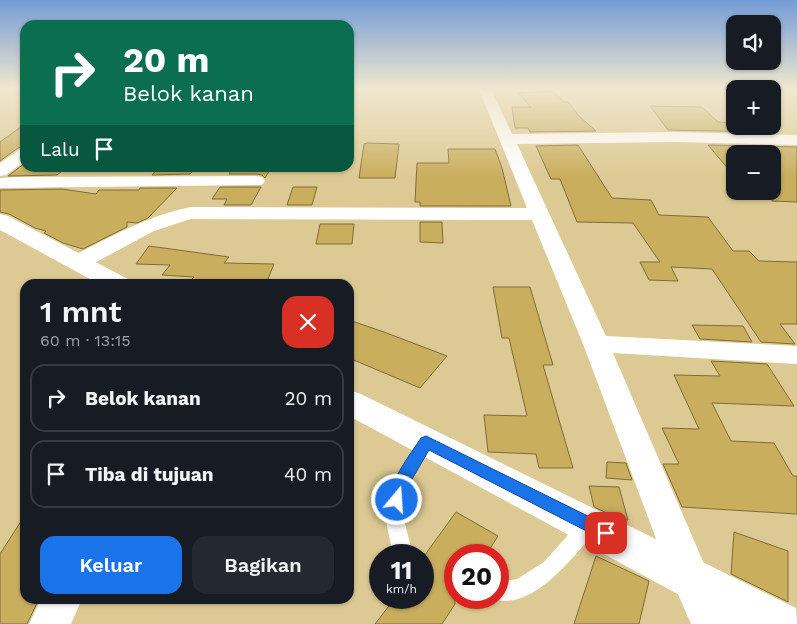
<!DOCTYPE html>
<html lang="id">
<meta charset="utf-8">
<style>
body{margin:0;font-family:"Work Sans",sans-serif;background:#242831;color:#f1f3f6;height:100vh;display:flex;flex-direction:column;font-size:19px;white-space:nowrap}
*{box-sizing:border-box;margin:0}
p{font-size:16px;color:#9ea1a6}
.icon{flex:none;width:28px;height:28px;fill:none;stroke:currentColor;stroke-width:2;stroke-linecap:round;stroke-linejoin:round}
.map{position:relative;flex:1;overflow:hidden}
.sheet{position:absolute;left:20px;top:279px;width:334px;height:325px;display:flex;flex-direction:column;background:#171b24;border-radius:15px;box-shadow:0 1px 4px #0004}
.sheet>*{flex:none}
.banner{position:absolute;left:20px;top:20px;width:334px;height:152px;border-radius:15px;box-shadow:0 1px 4px #0004;background:#0b6e4f;color:#fff;overflow:hidden}
.fabs{position:absolute;left:726px;top:15px;display:grid;gap:10px}
.fabs a{display:grid;place-items:center;width:55px;height:55px;border-radius:10px;background:#171b24;box-shadow:0 1px 4px #0004;font-size:25px}
.speed{position:absolute;left:369px;top:544px;display:flex;gap:10px;font-size:25px;font-weight:700;text-align:center}
.speed>*{display:grid;place-content:center;width:65px;height:65px;border-radius:50%;background:#171b24;box-shadow:0 1px 4px #0004;line-height:1}
.speed small{font-size:12px;font-weight:400}
.speed .limit{border:8px solid #d22;background:#fff;color:#111}
.pin{position:absolute;display:grid;place-items:center;width:42px;height:42px;color:#fff;margin:-21px;border-radius:10px;box-shadow:0 2px 8px #0006}
.me{position:absolute;width:55px;margin:-28px;rotate:18deg;stroke-linejoin:round;filter:drop-shadow(0 0 4px #0008)}
.turn{display:flex;align-items:center;gap:18px;height:105px;padding:0 20px;font-size:22px}
.turn .icon{width:65px;height:65px;stroke-width:2.5}
.turn b{display:block;font-size:35px;line-height:42px}
.then{display:flex;align-items:center;height:48px;padding:0 20px;background:#0003;gap:10px;font-size:19px}
.round{display:grid;place-items:center;flex:none;width:52px;height:52px;border-radius:15px;background:#242831}
.summary{display:flex;align-items:center;justify-content:space-between;height:85px;padding:0 20px}
h1{font-size:30px;font-weight:600;line-height:38px}
.cta{display:flex;gap:10px;margin-top:auto;padding:10px 20px}
.cta a{flex:1;height:58px;border-radius:15px;background:#1a73e8;color:#fff;font-size:20px;font-weight:600;line-height:58px;text-align:center}
.cta a+a{background:#242831;color:#f1f3f6}
ul{padding:0;list-style:none}
li{display:flex;align-items:center;gap:15px;height:68px;margin:0 10px 8px;padding:0 10px;border:2px solid #363941;border-radius:15px}
li div{flex:1}
li b{display:block;font-size:19px}
li em{font-style:normal}
.map>svg:first-child{display:block}
.building{fill:#c9ae5e;stroke:#7e6c39}
.lines{fill:none;stroke-linecap:round;stroke-linejoin:round}
.service{fill:#fff;fill-rule:evenodd}
.minor{fill:#fff;fill-rule:evenodd}
.primary{fill:#fff;fill-rule:evenodd}
.route{fill:#1a73e8;stroke:#114b97}
</style>
<div class="map">
<svg width="797" height="624" viewBox="0 0 797 624">
<rect width="100%" height="100%" fill="#ddc993"/>
<path class="building" d="M 552,91 L 564,102 L 568,102 L 579,116 L 596,131 L 530,132 L 528,128 L 515,128 L 512,107 L 531,107 L 518,93 Z
M 650,106 L 702,107 L 718,122 L 735,123 L 735,126 L 758,126 L 767,132 L 668,130 Z
M 25,124 L 25,146 L 18,148 L 0,161 L 0,142 Z
M 367,143 L 399,144 L 395,178 L 359,178 L 364,144 Z
M 578,145 L 612,198 L 651,200 L 659,215 L 708,217 L 733,251 L 749,251 L 759,261 L 797,262 L 797,324 L 780,324 L 795,344 L 761,342 L 712,269 L 671,267 L 678,281 L 649,280 L 640,262 L 660,262 L 633,223 L 577,222 L 560,179 L 551,179 L 536,146 Z
M 708,145 L 797,147 L 797,202 L 772,201 L 772,154 L 735,154 L 735,177 Z
M 448,149 L 495,149 L 502,168 L 511,206 L 420,206 L 420,202 L 415,202 L 417,163 L 449,163 Z
M 25,163 L 25,168 L 66,168 L 57,175 L 8,176 Z
M 158,168 L 196,168 L 190,174 L 152,175 Z
M 233,168 L 271,168 L 265,178 L 262,175 L 256,174 L 229,174 Z
M 220,187 L 261,187 L 251,205 L 224,205 L 227,199 L 212,199 Z
M 293,187 L 317,187 L 312,205 L 287,205 Z
M 140,188 L 177,188 L 148,218 L 137,223 L 127,222 L 127,227 L 83,249 L 63,243 L 44,233 L 46,231 L 35,228 L 9,214 L 0,212 L 0,190 L 62,189 L 96,194 L 99,190 L 139,190 Z
M 420,222 L 442,222 L 443,243 L 420,242 Z
M 320,224 L 354,224 L 352,244 L 316,244 Z
M 149,246 L 229,257 L 224,263 L 274,264 L 266,284 L 187,284 L 194,277 L 162,275 L 170,265 L 136,264 Z
M 493,287 L 530,287 L 553,365 L 543,365 L 573,468 L 539,468 L 536,454 L 488,452 L 484,415 L 527,416 L 509,338 L 502,338 Z
M 349,320 L 384,332 L 447,356 L 420,388 L 349,358 Z
M 692,325 L 743,326 L 752,342 L 700,339 Z
M 711,361 L 767,364 L 794,406 L 712,403 L 731,441 L 774,443 L 793,476 L 797,476 L 797,514 L 682,507 L 663,464 L 679,464 L 662,428 L 699,429 L 674,375 L 720,376 Z
M 607,462 L 626,463 L 632,480 L 606,478 Z
M 589,486 L 619,487 L 628,520 L 622,520 L 594,507 Z
M 456,512 L 498,536 L 486,555 L 455,555 L 455,604 L 442,624 L 375,624 L 395,598 L 422,598 L 422,559 Z
M 25,515 L 25,599 L 39,599 L 27,624 L 0,624 L 0,554 Z
M 734,532 L 788,551 L 788,602 L 731,574 Z
M 596,556 L 649,581 L 639,624 L 574,624 Z"/>
<g class="lines">
<path class="service" d="M 426,435 L 432,437 L 434,441 L 408,486 L 403,516 L 413,555 L 393,555 L 385,516 L 391,485 L 420,437 Z
M 588,518 L 595,520 L 597,526 L 595,532 C 572,558 531,614 491,598 L 498,598 L 498,582 L 517,579 L 544,562 L 581,520 Z"/>
<path class="minor" d="M 479,89 L 491,89 L 512,134 L 676,132 L 797,135 L 797,145 L 676,142 L 517,144 L 606,336 L 797,346 L 797,364 L 613,353 L 705,566 L 733,624 L 691,624 L 670,576 L 583,344 L 532,220 L 191,219 L 154,231 L 87,267 L 79,269 L 71,267 L 68,262 L 71,257 C 110,237 147,216 191,207 L 527,208 Z
M 25,148 L 25,161 L 6,175 L 0,176 L 0,163 L 19,150 Z
M 256,176 L 262,177 L 265,181 L 262,185 L 0,188 L 0,178 L 16,177 Z
M 41,599 L 82,599 L 71,624 L 29,624 Z"/>
<path class="primary" d="M 0,214 L 8,216 L 128,279 L 132,284 L 99,284 L 0,230 Z
M 349,390 L 361,394 L 796,608 L 797,624 L 733,624 L 349,416 Z"/>
</g>
<linearGradient id="sky" x2="0" y2="1"><stop stop-color="#749cd6"/><stop offset="0.5" stop-color="#f0e7ce"/><stop offset="1" stop-color="#f0e7ce" stop-opacity="0"/></linearGradient>
<rect width="797" height="177" fill="url(#sky)"/>
<path class="route" d="M 426,436 L 612,528 L 614,533 L 612,538 L 606,541 L 600,538 L 429,450 L 408,486 L 403,505 L 397,507 L 391,505 C 383,489 412,452 421,438 Z"/>
</svg>
<div class="fabs">
<a><svg class="icon" aria-label="sound" viewBox="0 0 24 24"><path d="M4 9h4l5-4v14l-5-4H4zM17 9q2 3 0 6"/></svg></a>
<a>+</a>
<a>−</a>
</div>
<div class="speed"><div>11<small>km/h</small></div><div class="limit">20</div></div>
<div class="pin" style="left:606px;top:533px;background:#d93025"><svg class="icon" aria-label="arrive" viewBox="0 0 24 24"><path d="M6 21V4h12l-3 4 3 4H6"/></svg></div>
<svg class="me" style="left:397px;top:500px" viewBox="-20 -20 40 40"><circle r="17" fill="#1a73e8" stroke="#fff" stroke-width="3"/><path d="M0-11L8 9 0 5-8 9z" fill="#fff"/></svg>
<div class="banner">
<div class="turn"><svg class="icon" aria-label="right" viewBox="0 0 24 24"><path d="M7 20v-9h11M14 6l5 5-5 5"/></svg><div><b>20 m</b>Belok kanan</div></div>
<div class="then">Lalu<svg class="icon" aria-label="arrive" viewBox="0 0 24 24"><path d="M6 21V4h12l-3 4 3 4H6"/></svg></div>
</div>
<section class="sheet">
<div class="summary"><div><h1>1 mnt</h1><p>60 m · 13:15</p></div><a class="round" style="background:#d93025;color:#fff"><svg class="icon" aria-label="close" viewBox="0 0 24 24"><path d="M6 6l12 12M18 6L6 18"/></svg></a></div>
<ul>
<li><svg class="icon" aria-label="right" viewBox="0 0 24 24"><path d="M7 20v-9h11M14 6l5 5-5 5"/></svg><div><b>Belok kanan</b></div><em>20 m</em></li>
<li><svg class="icon" aria-label="arrive" viewBox="0 0 24 24"><path d="M6 21V4h12l-3 4 3 4H6"/></svg><div><b>Tiba di tujuan</b></div><em>40 m</em></li>
</ul>
<div class="cta"><a>Keluar</a><a>Bagikan</a></div>
</section>
</div>
